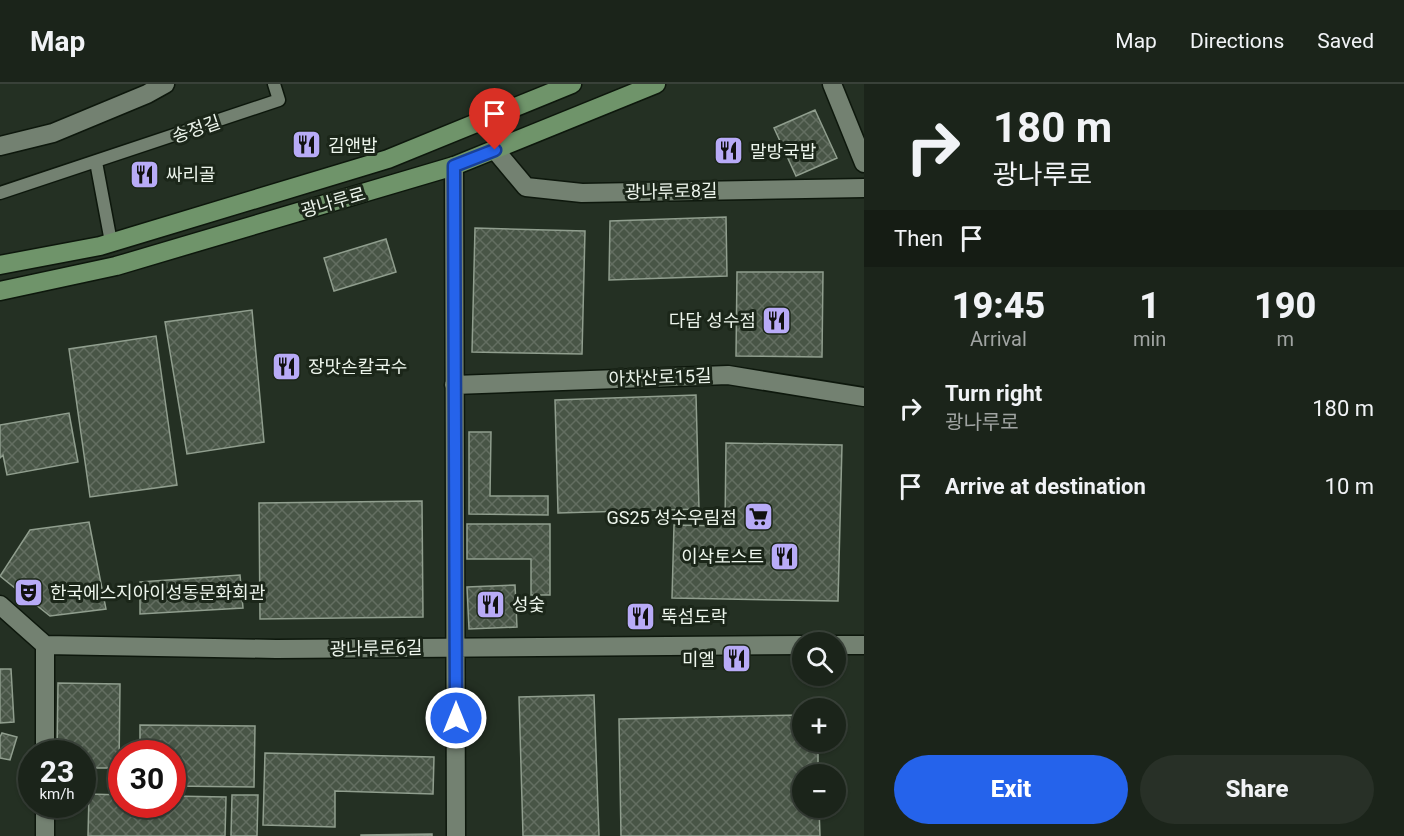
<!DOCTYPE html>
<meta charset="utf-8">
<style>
body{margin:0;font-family:Roboto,"Noto Sans KR",sans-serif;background:#283027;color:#f1f3f6;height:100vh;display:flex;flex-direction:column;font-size:22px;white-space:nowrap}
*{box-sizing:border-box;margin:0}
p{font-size:20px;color:#a0a4a2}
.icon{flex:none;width:33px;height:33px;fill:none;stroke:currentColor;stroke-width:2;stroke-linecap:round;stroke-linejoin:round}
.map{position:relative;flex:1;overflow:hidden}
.details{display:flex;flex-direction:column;background:#1b241a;width:540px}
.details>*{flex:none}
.top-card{background:#1b241a;color:#f1f3f6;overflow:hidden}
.fabs{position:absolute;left:792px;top:548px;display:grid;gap:12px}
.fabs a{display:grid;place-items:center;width:54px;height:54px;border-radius:50%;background:#1b241a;box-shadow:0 2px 4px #0004,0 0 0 2px #394139;font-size:30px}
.speed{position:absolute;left:18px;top:656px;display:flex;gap:12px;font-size:30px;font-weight:700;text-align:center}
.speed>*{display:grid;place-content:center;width:78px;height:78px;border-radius:50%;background:#1b241a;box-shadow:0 2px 4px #0004,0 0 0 2px #394139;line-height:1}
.speed small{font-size:15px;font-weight:400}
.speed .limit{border:9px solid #d22;background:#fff;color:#111}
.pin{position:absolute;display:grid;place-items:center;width:51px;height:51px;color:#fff;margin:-62px -26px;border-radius:50% 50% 50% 0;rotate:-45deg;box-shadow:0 0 6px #0007}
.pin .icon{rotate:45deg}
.me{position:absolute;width:66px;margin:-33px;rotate:0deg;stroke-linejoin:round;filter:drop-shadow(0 0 4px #0008)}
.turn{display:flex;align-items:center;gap:21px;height:126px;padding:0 30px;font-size:27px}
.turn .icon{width:78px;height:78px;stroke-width:2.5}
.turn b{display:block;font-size:42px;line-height:51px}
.then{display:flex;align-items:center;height:57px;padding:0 30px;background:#0003;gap:12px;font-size:22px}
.eta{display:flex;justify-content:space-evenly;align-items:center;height:102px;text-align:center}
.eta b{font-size:36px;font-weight:800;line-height:42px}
.button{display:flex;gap:12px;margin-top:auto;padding:12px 30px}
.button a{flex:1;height:69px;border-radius:36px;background:#2563eb;color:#fff;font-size:24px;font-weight:800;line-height:69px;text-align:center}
.button a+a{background:#283027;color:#f1f3f6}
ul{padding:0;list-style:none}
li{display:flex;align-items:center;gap:18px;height:78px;padding:0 30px}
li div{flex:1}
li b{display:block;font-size:22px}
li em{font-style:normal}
header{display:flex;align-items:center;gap:36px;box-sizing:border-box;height:84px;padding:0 30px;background:#1b241a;border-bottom:2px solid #394139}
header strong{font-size:28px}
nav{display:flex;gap:33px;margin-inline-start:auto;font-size:21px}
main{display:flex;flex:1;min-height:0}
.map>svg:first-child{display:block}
.building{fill:url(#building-cross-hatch);stroke:#909e8e;stroke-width:1.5}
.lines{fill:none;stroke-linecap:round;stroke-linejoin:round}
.lane-casing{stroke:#0d170c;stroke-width:15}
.street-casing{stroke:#0d170c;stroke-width:21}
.secondary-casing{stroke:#0d170c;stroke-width:21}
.lane{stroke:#738171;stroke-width:12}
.street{stroke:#738171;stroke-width:18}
.secondary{stroke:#6f946a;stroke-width:18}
.route-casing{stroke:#184099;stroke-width:15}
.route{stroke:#2563eb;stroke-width:10}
.labels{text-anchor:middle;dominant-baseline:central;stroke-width:6;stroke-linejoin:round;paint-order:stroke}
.street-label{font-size:18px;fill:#edf5ec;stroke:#1b2619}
.poi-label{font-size:18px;fill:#edf5ec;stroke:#1b2619;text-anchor:start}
</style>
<header>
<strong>Map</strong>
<nav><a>Map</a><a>Directions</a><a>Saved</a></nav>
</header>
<main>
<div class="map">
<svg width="864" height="752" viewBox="0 0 864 752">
<defs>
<pattern id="building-cross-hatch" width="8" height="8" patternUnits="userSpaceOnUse" patternTransform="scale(1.5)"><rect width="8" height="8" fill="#485546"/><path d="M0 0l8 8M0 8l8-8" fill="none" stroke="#636e61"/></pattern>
</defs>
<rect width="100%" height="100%" fill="#243023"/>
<path class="building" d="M 815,26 L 837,74 L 796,92 L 774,44 Z
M 726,133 L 727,192 L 609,196 L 610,137 Z
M 475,144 L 585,147 L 582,270 L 472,268 Z
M 386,155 L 396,188 L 334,207 L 324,174 Z
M 737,188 L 823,188 L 822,273 L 736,272 Z
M 252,226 L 264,358 L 187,370 L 165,238 Z
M 156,252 L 177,401 L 90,413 L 69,265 Z
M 696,311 L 699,425 L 558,429 L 555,316 Z
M 69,329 L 78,378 L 7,391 L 3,371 L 0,374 L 0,341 Z
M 469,348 L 491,348 L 490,412 L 548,412 L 548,431 L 469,430 Z
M 726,359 L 842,361 L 838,517 L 672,514 L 674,441 L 725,442 Z
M 422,417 L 423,533 L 260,535 L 259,419 Z
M 89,438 L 106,525 L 50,532 L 0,492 L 30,446 Z
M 467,440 L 550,440 L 550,511 L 531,511 L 531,475 L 467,475 Z
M 240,491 L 243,524 L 140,530 L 140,498 Z
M 515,501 L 517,543 L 469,545 L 467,503 Z
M 0,585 L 11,585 L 14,638 L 0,639 Z
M 58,599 L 120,600 L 119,684 L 82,684 L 82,669 L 57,669 Z
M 594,611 L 599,752 L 523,752 L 519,613 Z
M 802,631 L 802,657 L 818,657 L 818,690 L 802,690 L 802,723 L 819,723 L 820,752 L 621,752 L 619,635 Z
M 140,641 L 255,642 L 254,703 L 172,702 L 172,669 L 140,669 Z
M 2,649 L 17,653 L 10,676 L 0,674 L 0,653 Z
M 265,669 L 434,673 L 433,710 L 335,707 L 335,743 L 263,741 Z
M 89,710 L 122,711 L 122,720 L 172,720 L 172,712 L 226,713 L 225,752 L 88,752 Z
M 232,711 L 258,711 L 257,752 L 231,752 Z
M 432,750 L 432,752 L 361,752 L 361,751 Z"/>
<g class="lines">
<defs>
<path id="lane" d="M 96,78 L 111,158
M 0,109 L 279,16 L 274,0"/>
<path id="street" d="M 832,0 L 864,79
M 0,62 L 53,49 L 147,10 L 165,0
M 495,66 L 526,103 L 582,109 L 864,104
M 454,82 L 456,752
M 454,301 L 728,291 L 864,313
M 0,521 L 45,561 L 276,565 L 802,561
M 836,561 L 864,561
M 45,669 L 45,561
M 45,752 L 45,720"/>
<path id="secondary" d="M 0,181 L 100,162 L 388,75 L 572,0
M 0,207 L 116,182 L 454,82 L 656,0"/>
</defs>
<use href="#lane" class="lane-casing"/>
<use href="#street" class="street-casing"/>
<use href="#secondary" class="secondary-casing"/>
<use href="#lane" class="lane"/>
<use href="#street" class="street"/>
<use href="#secondary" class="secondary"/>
</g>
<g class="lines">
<defs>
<path id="route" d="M 456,634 L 454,82 L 495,66"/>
</defs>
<use href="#route" class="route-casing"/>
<use href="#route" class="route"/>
</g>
<defs>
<symbol id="restaurant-square" viewBox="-11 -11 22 22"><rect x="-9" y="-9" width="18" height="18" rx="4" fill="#b8abf7" stroke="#1b2619"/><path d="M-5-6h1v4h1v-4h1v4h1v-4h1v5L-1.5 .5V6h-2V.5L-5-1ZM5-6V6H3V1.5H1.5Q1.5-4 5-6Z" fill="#111"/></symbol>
<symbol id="supermarket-square" viewBox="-11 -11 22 22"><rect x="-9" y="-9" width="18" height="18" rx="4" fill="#b8abf7" stroke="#1b2619"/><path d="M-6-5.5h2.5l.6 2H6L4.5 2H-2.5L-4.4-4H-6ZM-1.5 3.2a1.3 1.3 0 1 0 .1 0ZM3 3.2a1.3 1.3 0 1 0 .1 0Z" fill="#111"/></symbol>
<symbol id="theatre-square" viewBox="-11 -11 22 22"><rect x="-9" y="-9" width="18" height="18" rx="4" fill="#b8abf7" stroke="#1b2619"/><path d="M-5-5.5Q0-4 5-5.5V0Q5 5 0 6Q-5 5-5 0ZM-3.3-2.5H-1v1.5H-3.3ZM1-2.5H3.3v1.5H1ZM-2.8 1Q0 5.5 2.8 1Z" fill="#111"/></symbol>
</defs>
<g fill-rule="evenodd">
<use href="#restaurant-square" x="290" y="44" width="33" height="33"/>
<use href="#restaurant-square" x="712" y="50" width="33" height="33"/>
<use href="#restaurant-square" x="128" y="74" width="33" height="33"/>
<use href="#restaurant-square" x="760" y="220" width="33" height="33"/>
<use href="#restaurant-square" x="270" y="266" width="33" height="33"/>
<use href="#supermarket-square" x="742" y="416" width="33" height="33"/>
<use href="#restaurant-square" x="768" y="456" width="33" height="33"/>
<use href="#theatre-square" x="12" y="492" width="33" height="33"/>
<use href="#restaurant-square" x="474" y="504" width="33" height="33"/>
<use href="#restaurant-square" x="624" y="516" width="33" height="33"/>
<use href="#restaurant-square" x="720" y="558" width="33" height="33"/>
</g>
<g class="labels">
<g class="street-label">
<text transform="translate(196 45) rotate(-19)">송정길</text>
<text transform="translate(671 107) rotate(-1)">광나루로8길</text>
<text transform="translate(333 118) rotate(-16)">광나루로</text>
<text transform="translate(660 293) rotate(-2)">아차산로15길</text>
<text transform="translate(376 564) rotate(-1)">광나루로6길</text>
</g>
<g class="poi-label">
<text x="328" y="61">김앤밥</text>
<text x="750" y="67">말방국밥</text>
<text x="166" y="90">싸리골</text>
<text x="756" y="236" text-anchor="end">다담 성수점</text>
<text x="308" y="282">장맛손칼국수</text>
<text x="737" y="433" text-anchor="end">GS25 성수우림점</text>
<text x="764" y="472" text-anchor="end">이삭토스트</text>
<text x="50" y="508">한국에스지아이성동문화회관</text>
<text x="512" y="520">성숯</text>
<text x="661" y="532">뚝섬도락</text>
<text x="715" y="575" text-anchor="end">미엘</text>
</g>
</g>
</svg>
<div class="fabs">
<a><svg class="icon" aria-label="search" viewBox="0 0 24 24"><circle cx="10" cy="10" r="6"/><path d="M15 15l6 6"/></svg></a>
<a>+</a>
<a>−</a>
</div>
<div class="speed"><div>23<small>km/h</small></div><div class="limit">30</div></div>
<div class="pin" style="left:495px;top:66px;background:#d93025"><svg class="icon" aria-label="arrive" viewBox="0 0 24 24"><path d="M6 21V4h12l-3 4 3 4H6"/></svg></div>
<svg class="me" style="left:456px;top:634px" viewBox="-20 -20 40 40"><circle r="17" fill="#2563eb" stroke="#fff" stroke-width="3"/><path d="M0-11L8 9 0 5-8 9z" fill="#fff"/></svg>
</div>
<section class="details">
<div class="top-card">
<div class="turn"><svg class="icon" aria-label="right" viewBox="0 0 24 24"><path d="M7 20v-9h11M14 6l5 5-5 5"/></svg><div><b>180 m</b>광나루로</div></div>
<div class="then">Then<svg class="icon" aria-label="arrive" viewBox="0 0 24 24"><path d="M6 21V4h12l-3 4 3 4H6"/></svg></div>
</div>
<div class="eta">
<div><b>19:45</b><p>Arrival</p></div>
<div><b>1</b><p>min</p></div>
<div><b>190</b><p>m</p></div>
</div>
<ul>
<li><svg class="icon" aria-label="right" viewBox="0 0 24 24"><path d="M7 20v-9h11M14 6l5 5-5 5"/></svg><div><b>Turn right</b><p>광나루로</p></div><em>180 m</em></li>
<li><svg class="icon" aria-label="arrive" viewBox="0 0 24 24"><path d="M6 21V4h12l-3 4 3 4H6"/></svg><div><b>Arrive at destination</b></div><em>10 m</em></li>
</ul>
<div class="button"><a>Exit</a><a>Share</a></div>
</section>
</main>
